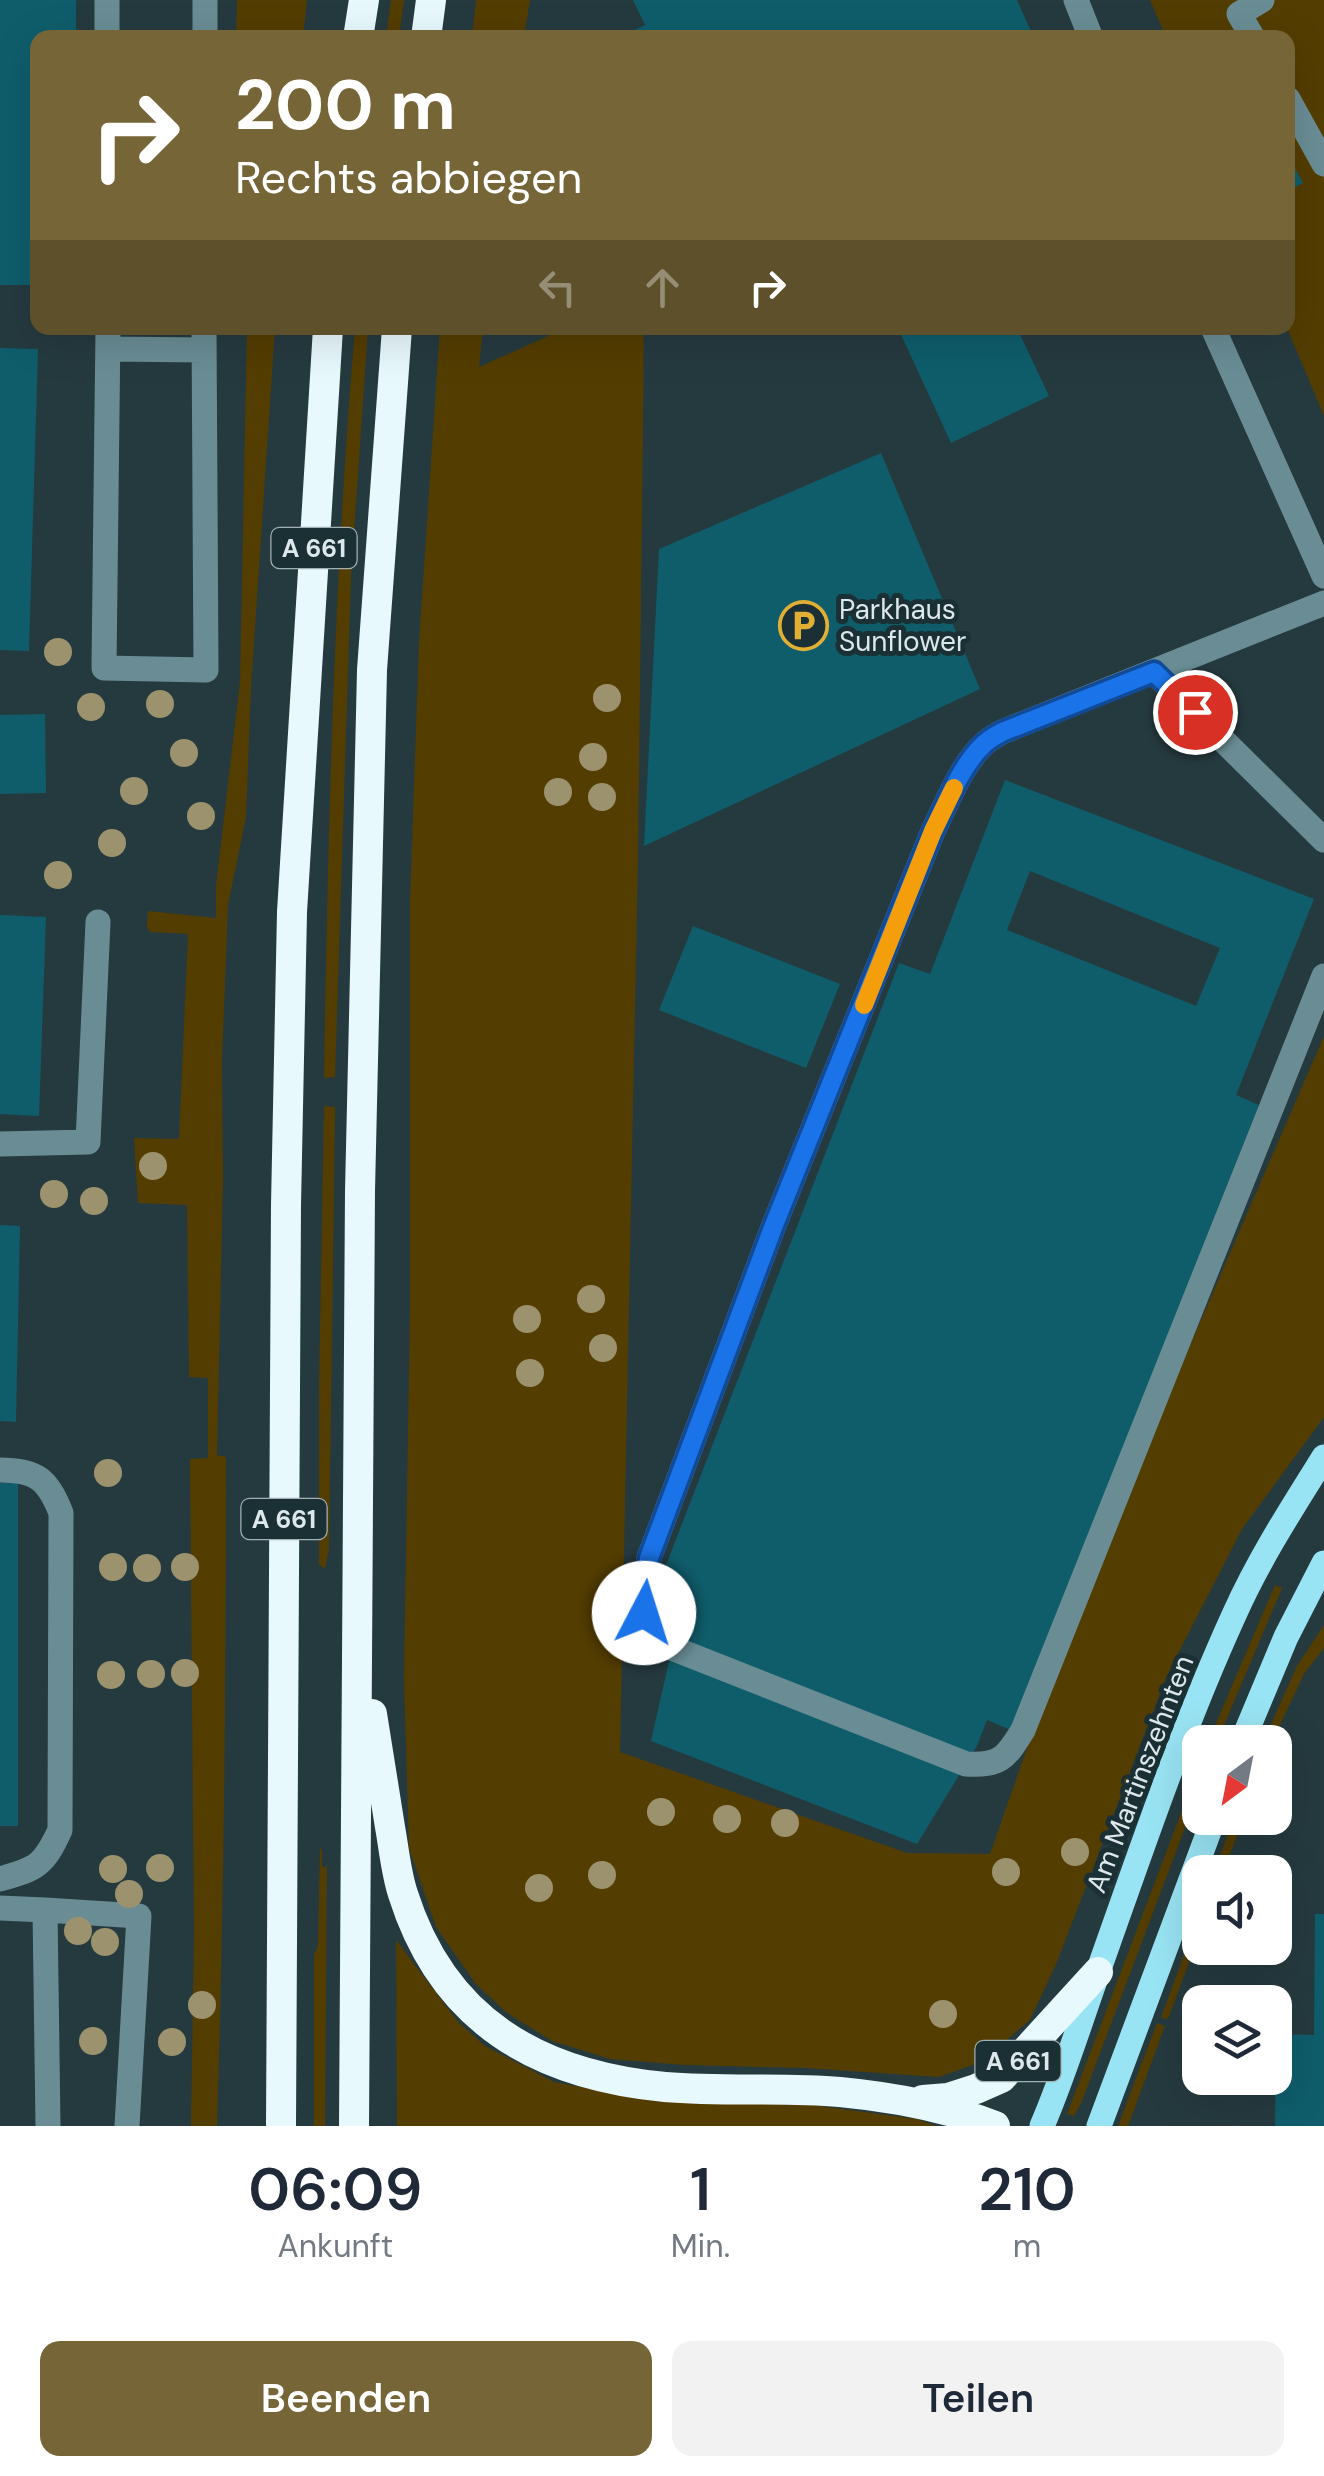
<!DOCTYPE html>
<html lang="de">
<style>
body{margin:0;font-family:"DM Sans",sans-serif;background:#f2f2f3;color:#1f2937;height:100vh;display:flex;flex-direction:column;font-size:38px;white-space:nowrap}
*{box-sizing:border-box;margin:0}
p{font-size:32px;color:#747a83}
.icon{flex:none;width:55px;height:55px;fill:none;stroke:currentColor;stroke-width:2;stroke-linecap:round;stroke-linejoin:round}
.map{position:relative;height:2126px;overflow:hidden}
.side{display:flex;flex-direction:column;background:#fff;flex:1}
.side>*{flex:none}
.top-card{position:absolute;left:30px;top:30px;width:1265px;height:305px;border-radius:20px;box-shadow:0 10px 40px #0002;background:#766536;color:#fff;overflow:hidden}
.needle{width:65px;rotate:212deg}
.buttons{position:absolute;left:1182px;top:1725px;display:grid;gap:20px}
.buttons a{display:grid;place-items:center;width:110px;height:110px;border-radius:20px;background:#fff;box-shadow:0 10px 40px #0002;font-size:50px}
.pin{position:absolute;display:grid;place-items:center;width:85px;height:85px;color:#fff;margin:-42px;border:5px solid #fff;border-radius:50%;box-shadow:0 2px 10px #0007}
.me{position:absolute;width:110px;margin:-55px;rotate:5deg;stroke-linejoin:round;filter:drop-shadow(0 0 8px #0008)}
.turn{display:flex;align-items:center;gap:35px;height:210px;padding:0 40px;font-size:45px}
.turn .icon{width:130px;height:130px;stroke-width:2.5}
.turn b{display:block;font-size:70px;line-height:85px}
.lanes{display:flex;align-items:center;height:95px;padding:0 40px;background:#0003;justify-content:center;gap:50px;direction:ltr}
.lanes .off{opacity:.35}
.eta{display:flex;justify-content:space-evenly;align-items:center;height:170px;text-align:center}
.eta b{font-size:60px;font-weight:600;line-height:70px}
.cta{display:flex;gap:20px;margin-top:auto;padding:20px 40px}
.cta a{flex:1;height:115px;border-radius:20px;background:#766536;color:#fff;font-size:40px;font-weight:600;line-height:115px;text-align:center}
.cta a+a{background:#f2f2f3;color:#1f2937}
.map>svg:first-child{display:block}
.green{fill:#543d00}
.building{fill:#0f5d6b;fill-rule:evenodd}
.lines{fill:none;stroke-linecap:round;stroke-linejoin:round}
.minor{stroke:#6a8d95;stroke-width:25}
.major{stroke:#99e4f4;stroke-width:25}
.highway{stroke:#e8f9fd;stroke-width:30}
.tree{fill:#9c936e}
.route-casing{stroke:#114b97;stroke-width:25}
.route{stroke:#1a73e8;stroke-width:18}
.slow{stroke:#f59e0b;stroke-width:18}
.labels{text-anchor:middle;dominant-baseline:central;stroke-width:10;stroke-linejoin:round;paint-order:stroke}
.shield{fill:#1b3034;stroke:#a2b1b4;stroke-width:2.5}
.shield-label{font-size:25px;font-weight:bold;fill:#dce8eb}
.poi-label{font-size:28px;fill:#dce8eb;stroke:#1b3034;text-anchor:start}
.street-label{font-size:28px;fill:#dce8eb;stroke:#1b3034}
</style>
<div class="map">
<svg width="1324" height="2126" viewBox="0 0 1324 2126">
<rect width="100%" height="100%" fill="#253a3f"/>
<path class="green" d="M 237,0 L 307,0 L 303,37 L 236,37 Z
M 391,0 L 404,0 L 399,37 L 386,37 Z
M 476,0 L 530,0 L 524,37 L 472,37 Z
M 1150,0 L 1324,0 L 1324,416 L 1287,328 L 1288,38 L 1166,37 Z
M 247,328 L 275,328 L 251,688 L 246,817 L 228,905 L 222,1060 L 223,1179 L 217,1455 L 226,1457 C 226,1680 224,1903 217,2126 L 191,2126 L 194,1933 L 190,1459 L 208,1458 L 208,1378 L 189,1377 L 187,1205 L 138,1203 L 134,1138 L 179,1139 L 188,934 L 150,932 L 147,927 L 148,911 L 216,918 L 216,886 L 240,682 Z
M 355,328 L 368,328 L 351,577 L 335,1077 L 324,1078 C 328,827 334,577 355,328 Z
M 440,328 L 483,328 L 479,367 L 566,328 L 636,328 L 644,338 L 638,858 L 620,1752 L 907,1853 L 990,1854 L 1075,1611 L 1324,1036 L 1324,1417 L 1242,1529 L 1167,1675 L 1057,1962 L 1030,2020 L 981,2062 L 939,2077 L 805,2068 L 684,2065 L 610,2059 L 552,2041 L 507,2013 L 476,1984 L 436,1927 L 409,1848 L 404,1679 L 410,1308 L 410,903 L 419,642 Z
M 324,1106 L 335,1107 L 335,1114 L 329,1550 L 325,1569 L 319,1565 L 319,1388 Z
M 1275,1585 L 1282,1588 L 1217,1742 L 1208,1742 Z
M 1324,1625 L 1324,1648 L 1304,1674 L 1272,1742 L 1263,1742 L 1297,1666 Z
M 1200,1763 L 1200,1788 L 1082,2101 L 1074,2116 L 1067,2114 Z
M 1234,1818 L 1244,1818 L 1223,1872 L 1214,1872 Z
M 320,1848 L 322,1850 L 322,1867 L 327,1866 L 325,2126 L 314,2126 L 314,1955 L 318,1945 Z
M 1200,1910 L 1200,1933 L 1168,2019 L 1161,2018 Z
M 396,1940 L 458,2022 L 485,2046 L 554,2082 L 656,2101 L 797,2103 L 917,2119 L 936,2126 L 397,2126 Z
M 1157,2023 L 1165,2026 L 1128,2126 L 1118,2126 Z"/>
<path class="building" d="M 0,0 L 76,0 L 76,38 L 38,38 L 38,285 L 0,285 Z
M 633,0 L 1017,0 L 1034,38 L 630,38 L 628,33 L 645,25 Z
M 1288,155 L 1303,183 L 1288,191 Z
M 898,328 L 1017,328 L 1049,396 L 951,443 Z
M 0,348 L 38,349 L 29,651 L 0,650 Z
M 881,453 L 980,689 L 644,846 L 659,549 Z
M 45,714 L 46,793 L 0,794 L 0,715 Z
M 1005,780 L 1314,899 L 1236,1095 L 1259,1105 L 1011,1730 L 987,1720 L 977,1746 L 917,1844 L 651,1741 L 676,1630 L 687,1602 L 656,1591 L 899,963 L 930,974 ZM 1030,871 L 1220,948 L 1196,1006 L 1007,930 Z
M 0,915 L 46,917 L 39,1116 L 0,1114 Z
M 693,926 L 840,984 L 806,1068 L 659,1010 Z
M 0,1225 L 20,1226 L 16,1422 L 0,1421 Z
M 0,1483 L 18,1483 L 18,1826 L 0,1826 Z
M 1315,1914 L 1324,1914 L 1324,2126 L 1275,2126 L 1276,2034 L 1314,2035 Z"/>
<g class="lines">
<path class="minor" d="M 107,0 L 107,38
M 1076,0 L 1091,38
M 205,38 L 205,0
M 1253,38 L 1239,14 L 1262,0
M 1288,99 L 1324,164
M 108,328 L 104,668 L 206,670 L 204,328
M 1213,328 L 1324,576
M 108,349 L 204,350
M 1324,603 L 1002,732 C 995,736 987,740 982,746 C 961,766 946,805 933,831 L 774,1225 L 649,1558 L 644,1613 L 651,1631 L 672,1648 L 966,1764 C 1000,1766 1006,1758 1023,1730 L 1324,976
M 1154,672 L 1324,840
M 0,1144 L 88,1142 L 98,922
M 0,1470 C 36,1470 48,1479 61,1513 L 60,1830 C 44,1865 37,1869 0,1879
M 0,1908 L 45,1910
M 48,2126 L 45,1910 L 139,1916 L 127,2126"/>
<path class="major" d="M 1242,1742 L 1286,1637 L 1324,1563
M 1042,2126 C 1064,2075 1080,2022 1099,1969 C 1141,1851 1182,1729 1234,1615 C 1259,1559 1292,1508 1324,1457
M 1099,2126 L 1214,1818"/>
<path class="highway" d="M 358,38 L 364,0
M 426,38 L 431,0
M 372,1714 C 378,1752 384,1789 390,1827 C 394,1849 396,1873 403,1894 C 443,2021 538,2075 665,2087 C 723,2092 782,2087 840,2092 C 893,2097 946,2107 995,2126
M 923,2100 L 948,2098 L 976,2089 L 1001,2078 L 1098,1972
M 281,2126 L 286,1205 L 292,912 L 328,328
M 354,2126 L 360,1191 L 372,670 L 397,328"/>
</g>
<g class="tree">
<circle cx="58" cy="652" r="14"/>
<circle cx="607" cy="698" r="14"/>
<circle cx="160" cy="704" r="14"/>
<circle cx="91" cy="707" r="14"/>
<circle cx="184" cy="753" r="14"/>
<circle cx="593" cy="757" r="14"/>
<circle cx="134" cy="791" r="14"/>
<circle cx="558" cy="792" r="14"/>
<circle cx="602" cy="797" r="14"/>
<circle cx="201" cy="816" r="14"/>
<circle cx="112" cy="843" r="14"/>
<circle cx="58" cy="875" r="14"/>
<circle cx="153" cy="1166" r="14"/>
<circle cx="54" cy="1194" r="14"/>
<circle cx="94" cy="1201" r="14"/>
<circle cx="591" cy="1299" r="14"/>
<circle cx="527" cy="1319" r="14"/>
<circle cx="603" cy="1348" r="14"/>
<circle cx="530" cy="1373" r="14"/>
<circle cx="108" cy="1473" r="14"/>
<circle cx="113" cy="1567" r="14"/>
<circle cx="185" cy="1567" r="14"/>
<circle cx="147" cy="1568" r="14"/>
<circle cx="185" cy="1673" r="14"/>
<circle cx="151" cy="1674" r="14"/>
<circle cx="111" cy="1675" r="14"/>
<circle cx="661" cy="1812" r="14"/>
<circle cx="727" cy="1819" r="14"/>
<circle cx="785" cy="1823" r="14"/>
<circle cx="1075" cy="1852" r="14"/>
<circle cx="160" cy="1868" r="14"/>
<circle cx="113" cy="1869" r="14"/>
<circle cx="1006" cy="1872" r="14"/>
<circle cx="602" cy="1875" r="14"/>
<circle cx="539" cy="1888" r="14"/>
<circle cx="129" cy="1894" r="14"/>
<circle cx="78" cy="1931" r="14"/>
<circle cx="105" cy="1942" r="14"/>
<circle cx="202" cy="2005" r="14"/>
<circle cx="943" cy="2014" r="14"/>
<circle cx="93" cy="2041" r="14"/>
<circle cx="172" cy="2042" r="14"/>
</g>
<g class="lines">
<defs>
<path id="route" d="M 644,1613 L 649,1558 L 774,1225 L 933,831 C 946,805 961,766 982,746 C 987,740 995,736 1002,732 L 1154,672 L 1195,712"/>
</defs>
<use href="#route" class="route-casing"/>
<use href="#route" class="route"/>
<path class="slow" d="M 864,1005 L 933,831 L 954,788"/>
</g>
<defs>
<symbol id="parking-ring" viewBox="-11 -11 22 22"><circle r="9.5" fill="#1b3034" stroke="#e1af34" stroke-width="1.5"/><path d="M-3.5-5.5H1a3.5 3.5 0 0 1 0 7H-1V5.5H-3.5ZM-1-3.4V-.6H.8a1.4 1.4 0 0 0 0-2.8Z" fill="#e1af34"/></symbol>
</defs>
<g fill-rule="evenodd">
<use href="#parking-ring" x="776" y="598" width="55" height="55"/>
</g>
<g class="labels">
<g class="shield">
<rect x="271.5" y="528" width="85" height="40" rx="8"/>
<rect x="241.5" y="1499" width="85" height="40" rx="8"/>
<rect x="975.5" y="2041" width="85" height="40" rx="8"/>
</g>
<g class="shield-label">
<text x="314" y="548">A 661</text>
<text x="284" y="1519">A 661</text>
<text x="1018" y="2061">A 661</text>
</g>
<g class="poi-label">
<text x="839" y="609">Parkhaus<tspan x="839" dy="32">Sunflower</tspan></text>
</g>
<g class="street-label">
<text transform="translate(1140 1774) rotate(-69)">Am Martinszehnten</text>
</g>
</g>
</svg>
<div class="buttons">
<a><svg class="needle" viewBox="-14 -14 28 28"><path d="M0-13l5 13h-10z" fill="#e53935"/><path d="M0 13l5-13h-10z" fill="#747a83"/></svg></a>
<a><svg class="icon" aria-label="sound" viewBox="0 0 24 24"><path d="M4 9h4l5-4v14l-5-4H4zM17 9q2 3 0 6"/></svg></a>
<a><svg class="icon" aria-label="layers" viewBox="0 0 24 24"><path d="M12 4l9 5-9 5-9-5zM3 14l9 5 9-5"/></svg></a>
</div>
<div class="pin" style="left:1195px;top:712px;background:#d93025"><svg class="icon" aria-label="arrive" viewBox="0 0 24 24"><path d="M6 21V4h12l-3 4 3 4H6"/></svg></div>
<svg class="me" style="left:644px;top:1613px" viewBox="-20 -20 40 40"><circle r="19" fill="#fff"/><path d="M0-13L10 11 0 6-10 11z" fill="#1a73e8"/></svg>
<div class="top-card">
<div class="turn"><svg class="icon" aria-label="right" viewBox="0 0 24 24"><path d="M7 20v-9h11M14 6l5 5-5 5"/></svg><div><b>200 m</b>Rechts abbiegen</div></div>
<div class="lanes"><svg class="icon off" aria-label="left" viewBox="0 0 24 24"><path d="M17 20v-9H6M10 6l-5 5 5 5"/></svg><svg class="icon off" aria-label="ahead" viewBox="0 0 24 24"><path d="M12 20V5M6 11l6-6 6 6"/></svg><svg class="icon" aria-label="right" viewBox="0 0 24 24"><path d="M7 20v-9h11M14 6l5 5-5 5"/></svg></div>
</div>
</div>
<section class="side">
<div class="eta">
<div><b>06:09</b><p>Ankunft</p></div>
<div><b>1</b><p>Min.</p></div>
<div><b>210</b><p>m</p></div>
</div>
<div class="cta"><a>Beenden</a><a>Teilen</a></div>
</section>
